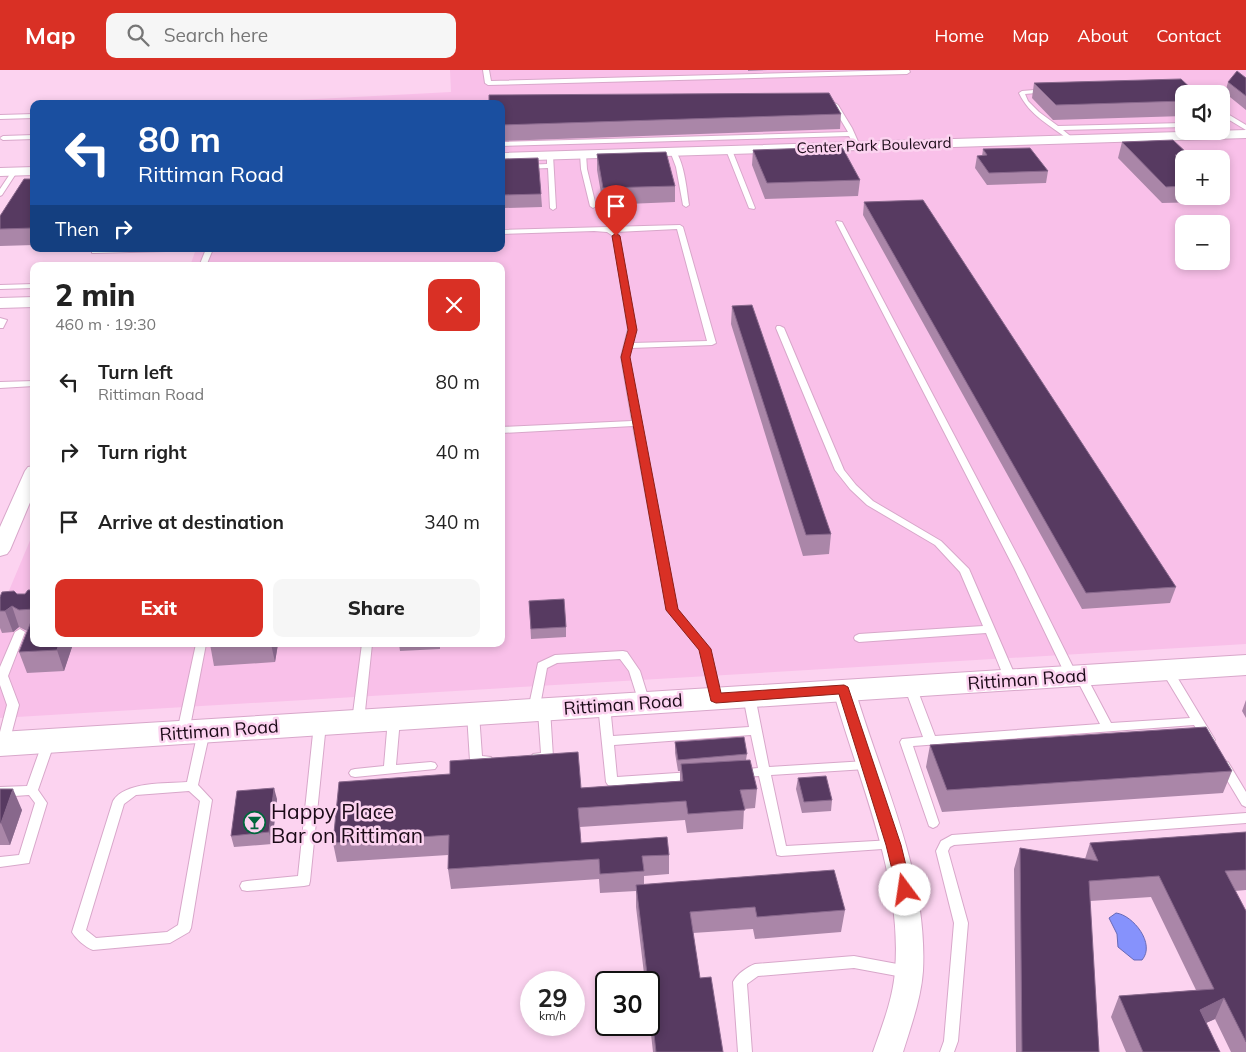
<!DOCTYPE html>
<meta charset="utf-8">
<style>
body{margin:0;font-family:Mulish,sans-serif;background:#f6f6f6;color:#222;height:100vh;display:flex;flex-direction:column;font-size:19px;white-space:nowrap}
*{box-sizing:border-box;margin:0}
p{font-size:16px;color:#767676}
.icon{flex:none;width:28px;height:28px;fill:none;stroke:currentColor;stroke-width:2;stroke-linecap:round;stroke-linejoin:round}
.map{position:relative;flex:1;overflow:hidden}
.side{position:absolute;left:30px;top:192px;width:475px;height:385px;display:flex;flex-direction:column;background:#fff;border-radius:10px;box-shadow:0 2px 8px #0003}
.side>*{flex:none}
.hud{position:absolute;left:30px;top:30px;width:475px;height:152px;border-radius:10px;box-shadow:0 2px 8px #0003;background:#1a4fa0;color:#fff;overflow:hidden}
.controls{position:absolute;left:1175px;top:15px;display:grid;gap:10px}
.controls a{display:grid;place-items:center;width:55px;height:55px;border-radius:10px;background:#fff;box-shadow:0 2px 8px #0003;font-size:25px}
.speed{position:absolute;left:520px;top:901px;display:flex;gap:10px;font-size:25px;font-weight:700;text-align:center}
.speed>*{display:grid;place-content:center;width:65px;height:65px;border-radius:50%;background:#fff;box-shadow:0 2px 8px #0003;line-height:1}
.speed small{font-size:12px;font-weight:400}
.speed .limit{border:2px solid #111;border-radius:8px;background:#fff;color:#111}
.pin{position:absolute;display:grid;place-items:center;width:42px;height:42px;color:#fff;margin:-51px -21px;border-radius:50% 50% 50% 0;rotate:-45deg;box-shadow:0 0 5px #0007}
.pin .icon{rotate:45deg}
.me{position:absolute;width:55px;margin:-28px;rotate:346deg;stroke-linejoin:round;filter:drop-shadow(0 0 4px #0008)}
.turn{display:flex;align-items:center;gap:18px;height:105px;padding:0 25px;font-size:22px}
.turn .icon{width:65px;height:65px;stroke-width:2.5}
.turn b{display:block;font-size:35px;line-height:42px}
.then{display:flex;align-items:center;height:48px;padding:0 25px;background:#0003;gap:10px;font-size:19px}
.round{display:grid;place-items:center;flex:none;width:52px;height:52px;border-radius:10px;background:#f6f6f6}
.overview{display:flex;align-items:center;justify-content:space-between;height:85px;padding:0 25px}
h1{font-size:30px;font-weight:800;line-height:38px}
.action{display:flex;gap:10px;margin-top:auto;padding:10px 25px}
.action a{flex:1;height:58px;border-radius:10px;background:#d93025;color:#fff;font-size:20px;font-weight:800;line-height:58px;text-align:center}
.action a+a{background:#f6f6f6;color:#222}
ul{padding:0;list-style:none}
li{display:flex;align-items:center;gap:15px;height:70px;padding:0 25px}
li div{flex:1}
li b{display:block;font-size:19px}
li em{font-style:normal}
header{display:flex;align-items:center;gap:30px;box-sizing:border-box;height:70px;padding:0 25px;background:#d93025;color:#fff}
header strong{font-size:24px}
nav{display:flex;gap:28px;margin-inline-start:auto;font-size:18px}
.search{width:350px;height:45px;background:#f6f6f6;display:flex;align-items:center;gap:12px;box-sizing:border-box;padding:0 18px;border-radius:10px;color:#767676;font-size:19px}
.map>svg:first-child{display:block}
.built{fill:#f9c0e9;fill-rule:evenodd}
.water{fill:#8692fc;stroke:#6669b7}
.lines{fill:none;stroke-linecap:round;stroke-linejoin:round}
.service-casing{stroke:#d8a7ca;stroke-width:2}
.minor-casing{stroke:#d8a7ca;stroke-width:2}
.secondary-casing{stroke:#d8a7ca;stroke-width:2}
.service{fill:#fff;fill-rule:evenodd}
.minor{fill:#fff;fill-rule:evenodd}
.secondary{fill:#fff;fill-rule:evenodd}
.wall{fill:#aa86a8}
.shaded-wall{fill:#88688c}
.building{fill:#573a61;stroke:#88688c}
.route{fill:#d93025;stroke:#8d1f18}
.labels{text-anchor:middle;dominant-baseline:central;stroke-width:5;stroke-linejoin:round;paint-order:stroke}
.far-street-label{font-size:15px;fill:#1b0a17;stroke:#fcd3f0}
.street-label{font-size:18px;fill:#1b0a17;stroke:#fcd3f0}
.near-poi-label{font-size:21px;fill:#1b0a17;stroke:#fcd3f0;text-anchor:start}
</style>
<header>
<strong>Map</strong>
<div class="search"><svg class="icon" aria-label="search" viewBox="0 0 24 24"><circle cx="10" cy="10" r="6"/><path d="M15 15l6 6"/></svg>Search here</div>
<nav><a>Home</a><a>Map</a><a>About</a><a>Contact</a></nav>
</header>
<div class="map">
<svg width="1246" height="982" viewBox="0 0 1246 982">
<rect width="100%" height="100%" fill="#fcd3f0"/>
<path class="built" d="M 450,0 L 1246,0 L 1246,574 L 0,648 L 0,542 L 34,461 L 34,574 L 501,574 L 501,196 L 190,196 L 196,179 L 501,179 L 501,34 L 221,34 L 451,22 ZM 1184,24 L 1221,24 L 1221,61 L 1184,61 ZM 1184,89 L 1221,89 L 1221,126 L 1184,126 ZM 1184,154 L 1221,154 L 1221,191 L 1184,191 Z"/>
<path class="water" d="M 1116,843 C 1133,845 1156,874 1142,890 L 1134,890 L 1118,877 L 1117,864 L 1109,848 Z"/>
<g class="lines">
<defs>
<path id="service" d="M 483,0 L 489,0 L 491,11 L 903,0 L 909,0 L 910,2 L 907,4 L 488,15 L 485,13 Z
M 1046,19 L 1049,21 L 1048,22 L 1025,24 L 1028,31 L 1039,42 L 1058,56 L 1184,53 L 1184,57 L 1063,60 L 1074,69 L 1069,70 C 1050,55 1030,46 1019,23 L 1022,21 Z
M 502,30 L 504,31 L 504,33 L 480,34 Z
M 835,33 L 838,35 L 852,58 L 860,76 L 859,77 L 855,77 L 849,66 L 501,76 L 501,72 L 848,62 L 832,35 Z
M 1221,40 L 1246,55 L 1246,60 L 1221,45 Z
M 34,44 L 34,48 L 0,49 L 0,45 Z
M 34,65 L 34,69 L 3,70 L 0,68 L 3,66 Z
M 673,79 C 684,87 687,122 689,135 L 686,137 L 683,135 L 676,97 L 670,81 Z
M 727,79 L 732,80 L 755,138 L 754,139 L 749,138 L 726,80 Z
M 583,82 L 586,84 L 587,99 L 596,136 L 593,138 L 590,136 L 581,99 L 580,84 Z
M 550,83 L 553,85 L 556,138 L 553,140 L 550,138 L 548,98 L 501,100 L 501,96 L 547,94 L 547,85 Z
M 12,101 L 17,102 L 2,125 L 0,126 L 0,119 Z
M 837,151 L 842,152 L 1024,498 L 1076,603 L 1080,601 L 1084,602 L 1111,653 L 1190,648 L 1161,600 L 1163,597 L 1171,597 L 1215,670 L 1213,673 L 1205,673 L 1194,655 L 913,676 L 939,753 L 937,756 L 933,758 L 929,756 L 900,672 L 902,669 L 923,667 L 904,616 L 906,613 L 914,613 L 916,616 L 935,666 L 1100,654 L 1076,608 L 1072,610 L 1068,609 L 1066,606 L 1014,498 L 836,152 Z
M 680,155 L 683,157 L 716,273 L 712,275 L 631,278 L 629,287 L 677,539 L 710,579 L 722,628 L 720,631 L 712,631 L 710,628 L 700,580 L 667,540 L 633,356 L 501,363 L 501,357 L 632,351 L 621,287 L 628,259 L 613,166 L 607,162 L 594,161 L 501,164 L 501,160 ZM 677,159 L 707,271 L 632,273 L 636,259 L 619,165 L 616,162 Z
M 92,179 L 170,179 L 166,181 L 95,183 L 92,183 Z
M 206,179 L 213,179 L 206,196 L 186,196 L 189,194 L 200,194 Z
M 34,214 L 34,218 L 0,219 L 0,215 Z
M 0,248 L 7,250 L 3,258 L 0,258 Z
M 777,256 L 780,256 L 784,258 L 844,400 L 856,415 L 873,431 L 941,471 L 969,499 L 1017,610 L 1015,613 L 1007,613 L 1005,610 L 986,563 L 859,572 L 855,570 L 854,568 L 855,566 L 859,564 L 983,556 L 960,502 L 935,475 L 867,435 L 850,419 L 835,400 L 776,258 Z
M 34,311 L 34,316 L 0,318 L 0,312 Z
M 20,559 L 25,562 L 8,606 L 19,635 L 9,673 L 7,676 L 0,676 L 0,662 L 7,635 L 0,615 L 0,597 L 15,562 Z
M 196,574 L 206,574 L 189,662 L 187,665 L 179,665 L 177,662 Z
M 362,574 L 372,574 L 364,651 L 362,654 L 354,654 L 352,651 Z
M 623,581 L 627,582 L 640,601 L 650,633 L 648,636 L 640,636 L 629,601 L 620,589 L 557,593 L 547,598 L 540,636 L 548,636 L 550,639 L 553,687 L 551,690 L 547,691 L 533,690 L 531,687 L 533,684 L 541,683 L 538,642 L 534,644 L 530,643 L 528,640 L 538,593 L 555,585 Z
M 749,622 L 753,623 L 755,626 L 769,697 L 866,691 L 870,692 L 872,695 L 870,698 L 866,699 L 771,705 L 786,776 L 893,770 L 897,772 L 899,775 L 897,778 L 781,786 L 777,785 L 759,706 L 741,707 L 737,706 L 735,703 L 737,700 L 758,698 L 751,665 L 614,675 L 617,707 L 692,702 L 696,703 L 698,706 L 696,709 L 692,710 L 612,716 L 608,715 L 606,712 L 598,635 L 600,632 L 608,632 L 610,635 L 613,666 L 749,657 L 743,626 L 745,623 Z
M 473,640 L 477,641 L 479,644 L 482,686 L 491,687 L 493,690 L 491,693 C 485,695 478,696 472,694 L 470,691 L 467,644 L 469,641 Z
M 394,645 L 398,646 L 400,649 L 396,695 L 431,692 L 435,693 L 437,696 L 435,699 L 355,707 L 351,706 L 349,703 L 351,700 L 355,699 L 384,696 L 388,649 L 390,646 Z
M 320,650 L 324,651 L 326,654 L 310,811 L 309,815 L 304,816 L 247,821 L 242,820 L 240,816 L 242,812 L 247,811 L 298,806 L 314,654 L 316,651 Z
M 204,657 L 208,658 L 210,661 L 198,715 L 212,730 L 191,858 L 189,862 L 170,873 L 93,880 C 85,877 76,869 72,862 L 113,731 C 125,711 166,714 187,712 L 198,661 L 200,658 ZM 189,721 L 200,731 L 178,855 L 167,862 L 96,868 L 86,860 L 124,734 L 136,725 Z
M 49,667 L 53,668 L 55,671 L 38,720 L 47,733 L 30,789 L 29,793 L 0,797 L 0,787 L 19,785 L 35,733 L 29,725 L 0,727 L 0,717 L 27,716 L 43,671 L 45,668 Z
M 1224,691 L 1228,692 L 1246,722 L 1246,737 L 1242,735 L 1218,695 L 1220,692 Z
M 1246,743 L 1246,753 L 954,775 L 950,777 L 948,781 L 968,853 L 958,971 L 954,982 L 940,982 L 944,971 L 954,853 L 936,781 L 941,771 L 952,765 Z
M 854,886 L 908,896 L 913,898 L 915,902 L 913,906 L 908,908 L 854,898 L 758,906 L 747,914 L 752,982 L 738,982 L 733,912 C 737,904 747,897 755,894 Z"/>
<path id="minor" d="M 1246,60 L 1246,68 L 501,91 L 501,83 Z
M 34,97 L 34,105 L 0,106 L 0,98 Z
M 34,227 L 34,237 L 0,238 L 0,228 Z
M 34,396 L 34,423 L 10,480 L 7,484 L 0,486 L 0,457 L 25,401 L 28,397 Z
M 844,612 L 852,615 L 855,620 C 882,711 928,804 923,901 C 921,929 911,956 903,982 L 873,982 C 882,956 893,929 895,901 C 903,806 858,710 833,620 L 836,615 Z"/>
<path id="secondary" d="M 1246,585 L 1246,605 L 0,686 L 0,662 Z"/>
</defs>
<use href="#service" class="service-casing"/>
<use href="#minor" class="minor-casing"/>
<use href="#secondary" class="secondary-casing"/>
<use href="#service" class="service"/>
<use href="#minor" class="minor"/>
<use href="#secondary" class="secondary"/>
</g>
<path class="wall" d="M 748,0 L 768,0 L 748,1 Z
M 1246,8 L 1246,40 L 1225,23 L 1228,12 Z
M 1034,13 L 1184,24 L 1184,46 L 1053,50 L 1032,28 Z
M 501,34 L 841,44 L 840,59 L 501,71 Z
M 1122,72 L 1189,85 L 1188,89 L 1184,89 L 1184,126 L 1204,126 L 1202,132 L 1162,133 L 1118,88 Z
M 983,79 L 1048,101 L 1046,113 L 987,115 L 975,98 L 977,86 L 982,86 Z
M 753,80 L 860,110 L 858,126 L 765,129 L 752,95 Z
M 597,84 L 675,116 L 675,132 L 603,135 L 597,100 Z
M 34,109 L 34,175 L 0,176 L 0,146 Z
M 541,124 L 542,137 L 505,138 L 504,125 Z
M 864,132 L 1176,517 L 1170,533 L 1082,539 L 863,145 Z
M 732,236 L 831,464 L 829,484 L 803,486 L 731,254 Z
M 34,520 L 34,574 L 73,574 L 64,601 L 27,603 L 19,582 L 27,561 L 19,557 L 13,562 L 2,563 L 0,558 L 0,527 L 17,524 L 25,524 Z
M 529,531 L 566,557 L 566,567 L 531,569 Z
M 210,574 L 278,574 L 275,592 L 214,596 Z
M 399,574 L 440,574 L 440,579 L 400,581 Z
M 1246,630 L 1246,648 L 1242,641 Z
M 675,672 L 747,684 L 746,690 L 757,719 L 755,738 L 744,739 L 743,759 L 687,763 L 685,750 L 580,757 L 581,773 L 669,785 L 669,804 L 644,806 L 644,814 L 845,840 L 841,862 L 755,869 L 753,859 L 693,863 L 700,908 L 723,982 L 653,982 L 649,946 L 649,912 L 645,912 L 636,837 L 636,821 L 600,823 L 599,809 L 451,819 L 448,799 L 448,785 L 337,792 L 333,773 L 581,718 L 680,711 L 680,701 L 678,701 L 675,683 Z
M 930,675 L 1232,701 L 1223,723 L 942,742 L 926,697 Z
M 798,708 L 832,730 L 831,741 L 802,743 L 796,719 Z
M 0,719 L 22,740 L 10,775 L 0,775 Z
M 277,729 L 272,774 L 234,777 L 231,766 Z
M 1246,762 L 1246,820 L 1235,821 L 1246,841 L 1246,982 L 1231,982 L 1215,949 L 1206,953 L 1220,982 L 1126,982 L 1111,947 L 1119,926 L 1196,920 L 1151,827 L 1090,831 L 1099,982 L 1016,982 L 1014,799 L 1020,778 L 1085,789 L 1090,773 Z"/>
<path class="shaded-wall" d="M 12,536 L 19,557 L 13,562 L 5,541 Z
M 59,574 L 73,574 L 64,601 L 57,580 Z
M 271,574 L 278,574 L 275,592 Z
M 274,718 L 277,729 L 272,774 L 269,762 Z
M 13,719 L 22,740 L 10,775 L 1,753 Z
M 1224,928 L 1215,949 L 1190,960 L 1200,940 Z"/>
<path class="building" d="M 1237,1 L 1246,8 L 1246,26 L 1228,12 Z
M 1181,9 L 1197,24 L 1184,24 L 1184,31 L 1056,35 L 1034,13 Z
M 829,23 L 841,44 L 501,55 L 501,34 L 489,34 L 489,25 Z
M 153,32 L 152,34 L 97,34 Z
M 400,33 L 400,34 L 376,34 Z
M 1173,70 L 1189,85 L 1175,85 L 1184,93 L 1184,116 L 1166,117 L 1122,72 Z
M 842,77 L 860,110 L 767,113 L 753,80 Z
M 1030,78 L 1048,101 L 989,103 L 977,86 L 987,85 L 983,79 Z
M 666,82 L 675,116 L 603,118 L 597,84 Z
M 538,88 L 541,124 L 504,125 L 504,89 Z
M 24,109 L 34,109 L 34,158 L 0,159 L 0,146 Z
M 923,130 L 1176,517 L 1086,523 L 864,132 Z
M 752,235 L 831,464 L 806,465 L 732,236 Z
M 28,520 L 34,520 L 34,539 L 19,540 L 12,536 L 5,541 L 0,541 L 0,527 L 2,522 L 14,521 L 17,524 L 25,524 Z
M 564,529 L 566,557 L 531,559 L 529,531 Z
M 34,544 L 34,574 L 59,574 L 57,580 L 19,582 Z
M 210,574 L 231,574 L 209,575 Z
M 1206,657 L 1232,701 L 947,720 L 930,675 Z
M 744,667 L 747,684 L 678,690 L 675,672 Z
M 578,682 L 581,718 L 683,711 L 681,694 L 750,690 L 757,719 L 740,720 L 745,740 L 688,744 L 686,731 L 578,738 L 581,773 L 667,767 L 669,785 L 642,786 L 644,801 L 600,804 L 599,789 L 448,799 L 449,765 L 333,773 L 339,712 L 450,704 L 450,691 Z
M 826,706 L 832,730 L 804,732 L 798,708 Z
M 274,718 L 269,762 L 231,766 L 237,721 Z
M 0,719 L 13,719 L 1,753 L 0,753 Z
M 1246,762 L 1246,800 L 1225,801 L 1246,841 L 1246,972 L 1224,928 L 1200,940 L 1220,982 L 1143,982 L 1119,926 L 1214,919 L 1159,806 L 1089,811 L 1099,982 L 1022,982 L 1020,778 L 1098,791 L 1090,773 Z
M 834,800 L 845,840 L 757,847 L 755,837 L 690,842 L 700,908 L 711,907 L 723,982 L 656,982 L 649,921 L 649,912 L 648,912 L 636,815 Z"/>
<path class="route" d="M 616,163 L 620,166 L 637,260 L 630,287 L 678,539 L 711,579 L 721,623 L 844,615 L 848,617 L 901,775 L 912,820 L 910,824 L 905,826 L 899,824 L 897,820 L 886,775 L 839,624 L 716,633 L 711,631 L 699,580 L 666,540 L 621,287 L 628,260 L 612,166 Z"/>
<defs>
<symbol id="bar-ring" viewBox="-11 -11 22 22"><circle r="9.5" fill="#fcd3f0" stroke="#00663c" stroke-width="1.5"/><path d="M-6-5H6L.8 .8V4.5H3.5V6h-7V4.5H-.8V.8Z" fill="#00663c"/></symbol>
</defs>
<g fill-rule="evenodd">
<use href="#bar-ring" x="242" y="740" width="25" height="25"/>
</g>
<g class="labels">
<g class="far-street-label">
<text transform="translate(874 75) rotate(-2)">Center Park Boulevard</text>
</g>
<g class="street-label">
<text transform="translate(1027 609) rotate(-4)">Rittiman Road</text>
<text transform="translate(623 634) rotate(-4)">Rittiman Road</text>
<text transform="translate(219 660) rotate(-4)">Rittiman Road</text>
</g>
<g class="near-poi-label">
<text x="271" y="741">Happy Place<tspan x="271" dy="24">Bar on Rittiman</tspan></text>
</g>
</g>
</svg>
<div class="controls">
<a><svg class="icon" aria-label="sound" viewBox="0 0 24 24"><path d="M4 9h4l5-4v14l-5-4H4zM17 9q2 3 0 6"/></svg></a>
<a>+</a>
<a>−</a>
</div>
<div class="speed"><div>29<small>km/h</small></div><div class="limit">30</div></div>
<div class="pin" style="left:616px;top:166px;background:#d93025"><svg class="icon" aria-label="arrive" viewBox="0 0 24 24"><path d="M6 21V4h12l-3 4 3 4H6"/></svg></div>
<svg class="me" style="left:905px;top:820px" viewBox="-20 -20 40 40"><circle r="19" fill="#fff"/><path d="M0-13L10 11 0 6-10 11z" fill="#d93025"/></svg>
<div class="hud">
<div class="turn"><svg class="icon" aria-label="left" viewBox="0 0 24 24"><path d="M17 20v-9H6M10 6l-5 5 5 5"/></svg><div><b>80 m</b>Rittiman Road</div></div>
<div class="then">Then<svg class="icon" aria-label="right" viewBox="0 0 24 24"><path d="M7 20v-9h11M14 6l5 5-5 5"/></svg></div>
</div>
<section class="side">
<div class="overview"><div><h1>2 min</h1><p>460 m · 19:30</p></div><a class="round" style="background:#d93025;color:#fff"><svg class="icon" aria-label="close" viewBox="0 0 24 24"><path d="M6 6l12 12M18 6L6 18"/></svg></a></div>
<ul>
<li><svg class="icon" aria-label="left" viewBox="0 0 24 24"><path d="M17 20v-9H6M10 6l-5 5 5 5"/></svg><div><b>Turn left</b><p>Rittiman Road</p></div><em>80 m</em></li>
<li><svg class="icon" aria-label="right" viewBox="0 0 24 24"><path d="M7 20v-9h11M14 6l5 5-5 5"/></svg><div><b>Turn right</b></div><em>40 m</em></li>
<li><svg class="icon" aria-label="arrive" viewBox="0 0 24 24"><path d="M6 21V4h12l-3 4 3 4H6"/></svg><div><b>Arrive at destination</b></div><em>340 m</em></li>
</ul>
<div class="action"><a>Exit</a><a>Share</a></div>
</section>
</div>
